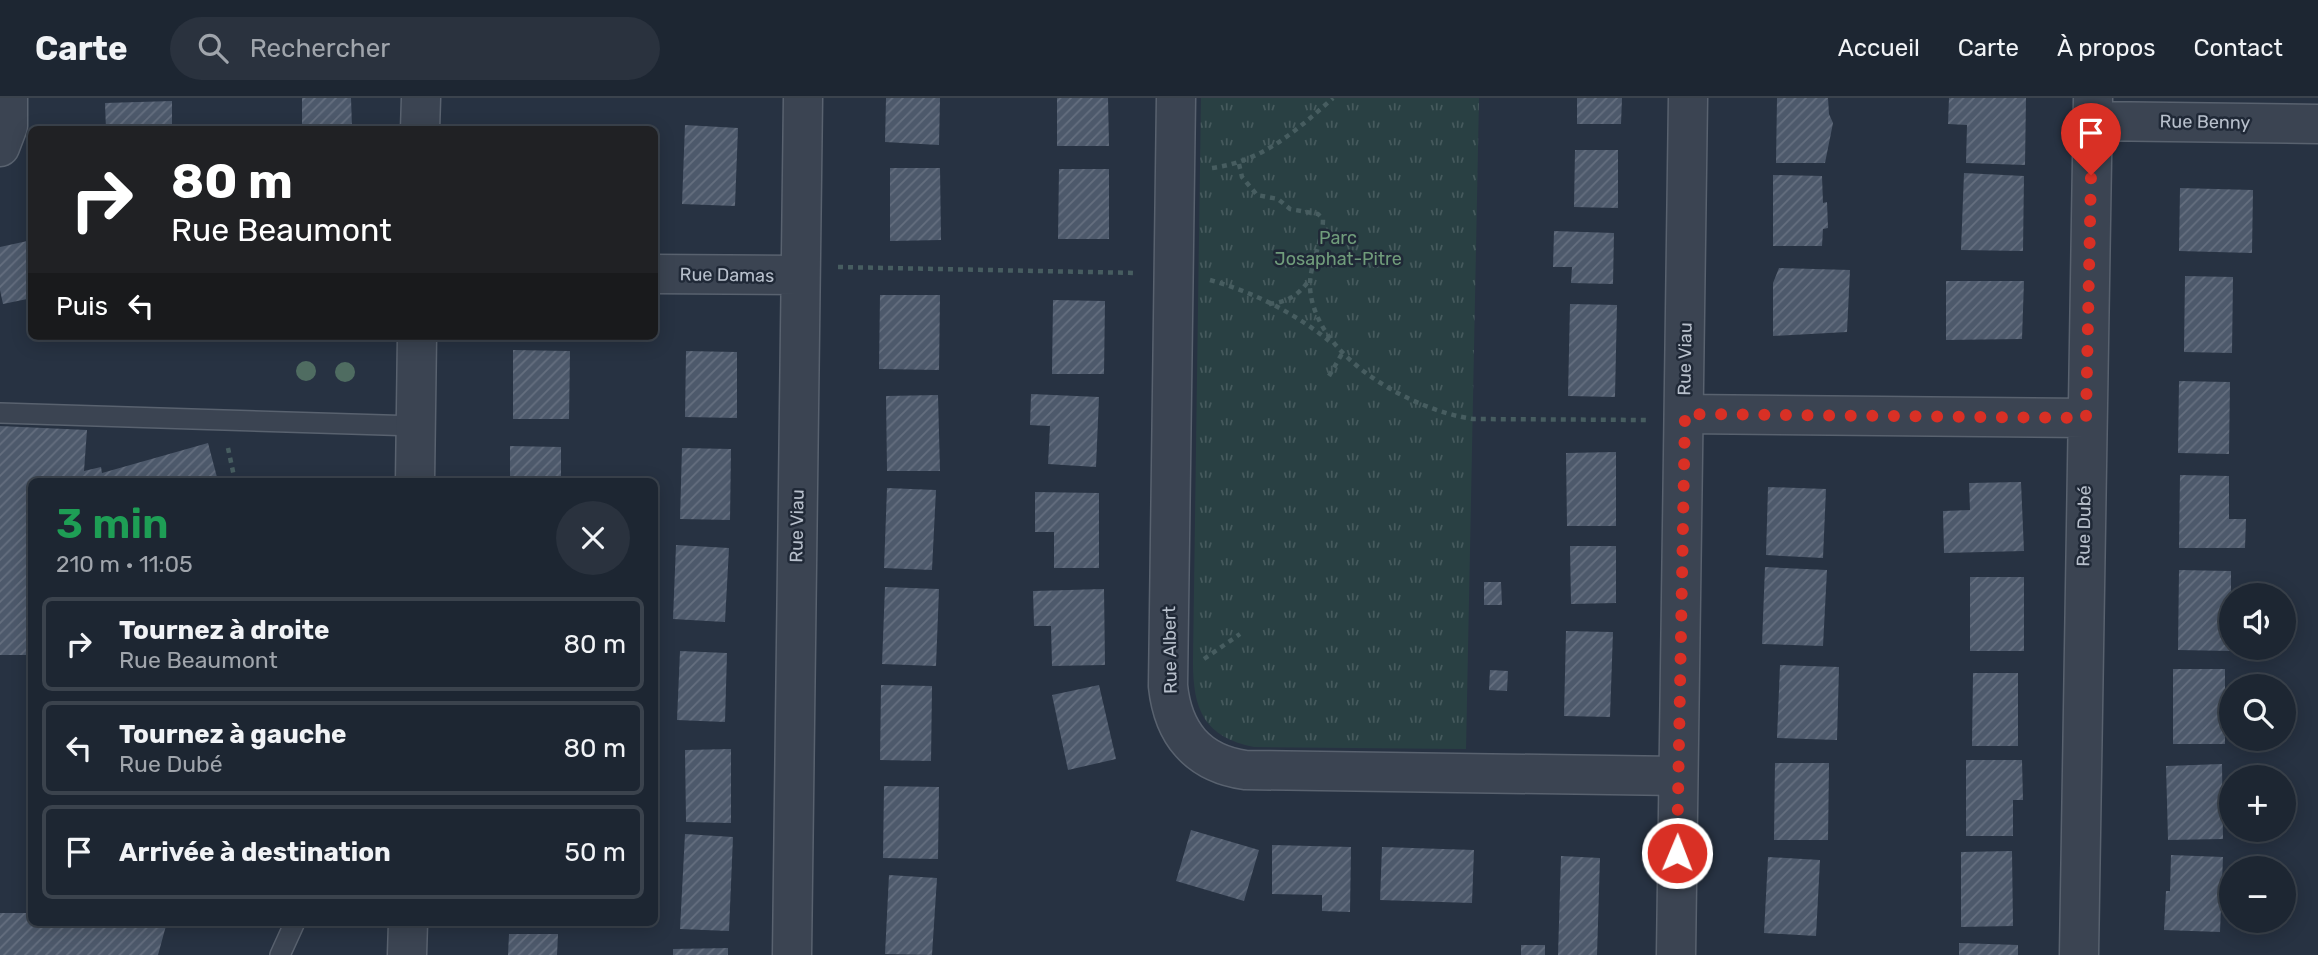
<!DOCTYPE html>
<html lang="fr">
<meta charset="utf-8">
<style>
body{margin:0;font-family:Rubik,sans-serif;background:#2a323e;color:#f1f3f6;height:100vh;display:flex;flex-direction:column;font-size:26px;white-space:nowrap}
*{box-sizing:border-box;margin:0}
p{font-size:23px;color:#a0a5ac}
.icon{flex:none;width:38px;height:38px;fill:none;stroke:currentColor;stroke-width:2;stroke-linecap:round;stroke-linejoin:round}
.map{position:relative;flex:1;overflow:hidden}
.side{position:absolute;left:28px;top:380px;width:630px;height:448px;display:flex;flex-direction:column;background:#1d2632;border-radius:10px;box-shadow:0 4px 18px #0003,0 0 0 2px #3b434d}
.side>*{flex:none}
.top-card{position:absolute;left:28px;top:28px;width:630px;height:214px;border-radius:10px;box-shadow:0 4px 18px #0003,0 0 0 2px #3b434d;background:#202124;color:#fff;overflow:hidden}
.controls{position:absolute;left:2219px;top:485px;display:grid;gap:14px}
.controls a{display:grid;place-items:center;width:77px;height:77px;border-radius:50%;background:#1d2632;box-shadow:0 4px 18px #0003,0 0 0 2px #3b434d;font-size:35px}
.pin{position:absolute;display:grid;place-items:center;width:60px;height:60px;color:#fff;margin:-72px -30px;border-radius:50% 50% 50% 0;rotate:-45deg;box-shadow:0 0 7px #0007}
.pin .icon{rotate:45deg}
.me{position:absolute;width:77px;margin:-38px;rotate:1deg;stroke-linejoin:round;filter:drop-shadow(0 0 5px #0008)}
.turn{display:flex;align-items:center;gap:24px;height:147px;padding:0 28px;font-size:32px}
.turn .icon{width:91px;height:91px;stroke-width:2.5}
.turn b{display:block;font-size:49px;line-height:60px}
.then{display:flex;align-items:center;height:66px;padding:0 28px;background:#0003;gap:14px;font-size:26px}
.round{display:grid;place-items:center;flex:none;width:74px;height:74px;border-radius:37px;background:#2a323e}
.head{display:flex;align-items:center;justify-content:space-between;height:119px;padding:0 28px}
h1{font-size:42px;font-weight:600;line-height:52px;color:#1e9e55}
ul{padding:0;list-style:none}
li{display:flex;align-items:center;gap:21px;height:94px;margin:0 14px 10px;padding:0 14px;border:4px solid #3b434d;border-radius:10px}
li div{flex:1}
li b{display:block;font-size:26px}
li em{font-style:normal}
header{display:flex;align-items:center;gap:42px;box-sizing:border-box;height:98px;padding:0 35px;background:#1d2632;border-bottom:2px solid #3b434d}
header strong{font-size:33px}
nav{display:flex;gap:38px;margin-inline-start:auto;font-size:24px}
.search{width:490px;height:63px;background:#2a323e;display:flex;align-items:center;gap:18px;box-sizing:border-box;padding:0 24px;border-radius:38px;color:#a0a5ac;font-size:26px}
.map>svg:first-child{display:block}
.park{fill:url(#park-tufts)}
.building{fill:url(#building-hatch)}
.lines{fill:none;stroke-linecap:round;stroke-linejoin:round}
.lane-casing{stroke:#59626f;stroke-width:22}
.street-casing{stroke:#59626f;stroke-width:41}
.path{stroke:#475d60;stroke-width:4.5;stroke-dasharray:5 5;stroke-linecap:butt}
.lane{stroke:#3b4452;stroke-width:19}
.street{stroke:#3b4452;stroke-width:38}
.tree{fill:#4f6c61}
.route{stroke:#d93025;stroke-width:12;stroke-dasharray:0 21.6}
.labels{text-anchor:middle;dominant-baseline:central;stroke-width:5;stroke-linejoin:round;paint-order:stroke}
.street-label{font-size:18px;fill:#b8c0cc;stroke:#202937}
.park-label{font-size:18px;fill:#709c7b;stroke:#202937}
</style>
<header>
<strong>Carte</strong>
<div class="search"><svg class="icon" aria-label="search" viewBox="0 0 24 24"><circle cx="10" cy="10" r="6"/><path d="M15 15l6 6"/></svg>Rechercher</div>
<nav><a>Accueil</a><a>Carte</a><a>À propos</a><a>Contact</a></nav>
</header>
<div class="map">
<svg width="2318" height="857" viewBox="0 0 2318 857">
<defs>
<pattern id="park-tufts" width="24" height="20" patternUnits="userSpaceOnUse" patternTransform="scale(1.75)"><rect width="24" height="20" fill="#294043"/><path d="M3 7l-1-3M5 7V3M7 7l1-3M15 17l-1-3M17 17v-4M19 17l1-3" fill="none" stroke="#465a5d"/></pattern>
<pattern id="building-hatch" width="6" height="6" patternUnits="userSpaceOnUse" patternTransform="scale(1.75)"><rect width="6" height="6" fill="#4d596b"/><path d="M-1 1l2-2M0 6l6-6M5 7l2-2" fill="none" stroke="#656f7f"/></pattern>
</defs>
<rect width="100%" height="100%" fill="#273242"/>
<path class="park" d="M 1201,0 L 1479,0 L 1466,651 L 1254,649 C 1204,639 1193,612 1193,564 Z"/>
<path class="building" d="M 302,0 L 351,0 L 352,30 L 302,31 Z
M 886,0 L 940,0 L 939,47 L 885,44 Z
M 1057,0 L 1108,0 L 1109,48 L 1057,48 Z
M 1577,0 L 1622,0 L 1621,26 L 1577,26 Z
M 1777,0 L 1828,0 L 1829,16 L 1833,25 L 1825,65 L 1776,65 Z
M 1949,0 L 2026,0 L 2025,67 L 1966,65 L 1967,27 L 1948,26 Z
M 172,3 L 172,32 L 106,32 L 105,5 Z
M 520,26 L 568,26 L 568,32 L 520,32 Z
M 685,27 L 738,30 L 735,108 L 682,106 Z
M 1575,52 L 1618,52 L 1618,110 L 1574,109 Z
M 890,70 L 940,70 L 941,142 L 890,143 Z
M 1059,71 L 1109,71 L 1109,141 L 1058,141 Z
M 1964,75 L 2024,78 L 2023,153 L 1961,152 Z
M 1773,77 L 1822,78 L 1823,105 L 1827,104 L 1828,130 L 1823,131 L 1822,148 L 1773,148 Z
M 2180,90 L 2253,92 L 2252,155 L 2179,153 Z
M 1554,133 L 1614,135 L 1613,186 L 1571,185 L 1572,169 L 1553,169 Z
M 32,142 L 32,200 L 3,206 L 0,192 L 0,149 Z
M 1779,170 L 1850,172 L 1847,234 L 1773,238 L 1773,185 Z
M 2185,178 L 2233,179 L 2232,255 L 2184,254 Z
M 1946,183 L 2024,183 L 2022,241 L 1946,242 Z
M 880,197 L 940,197 L 939,272 L 879,271 Z
M 1053,202 L 1105,203 L 1104,276 L 1052,276 Z
M 1570,206 L 1617,207 L 1615,299 L 1568,298 Z
M 513,252 L 570,253 L 569,321 L 513,321 Z
M 686,253 L 737,254 L 737,320 L 685,319 Z
M 2179,283 L 2230,284 L 2229,356 L 2178,355 Z
M 1031,296 L 1099,299 L 1096,369 L 1048,366 L 1050,328 L 1030,327 Z
M 938,297 L 940,373 L 887,373 L 886,298 Z
M 0,328 L 87,332 L 84,373 L 101,369 L 102,375 L 208,345 L 218,383 L 32,383 L 32,557 L 0,557 Z
M 510,348 L 561,349 L 561,383 L 510,383 Z
M 682,350 L 731,351 L 730,422 L 680,421 Z
M 1616,354 L 1616,428 L 1567,428 L 1566,355 Z
M 2180,377 L 2229,378 L 2229,421 L 2246,421 L 2245,450 L 2179,450 Z
M 2021,384 L 2024,453 L 1944,455 L 1943,413 L 1970,412 L 1969,385 Z
M 1768,389 L 1826,391 L 1823,460 L 1766,457 Z
M 887,390 L 936,392 L 932,472 L 884,470 Z
M 1035,394 L 1099,395 L 1099,470 L 1054,470 L 1054,434 L 1035,434 Z
M 676,447 L 729,450 L 725,524 L 673,521 Z
M 1570,448 L 1616,448 L 1616,505 L 1571,506 Z
M 1765,469 L 1827,472 L 1823,548 L 1762,546 Z
M 2179,472 L 2231,473 L 2231,553 L 2178,552 Z
M 1970,479 L 2024,479 L 2024,553 L 1970,553 Z
M 1484,484 L 1501,484 L 1502,507 L 1484,507 Z
M 885,489 L 939,491 L 936,568 L 882,566 Z
M 1104,491 L 1105,567 L 1052,568 L 1051,528 L 1034,528 L 1033,493 Z
M 1566,533 L 1613,534 L 1610,619 L 1564,618 Z
M 680,553 L 727,555 L 725,624 L 677,622 Z
M 1780,567 L 1839,569 L 1837,642 L 1777,640 Z
M 2173,571 L 2225,571 L 2225,646 L 2173,646 Z
M 1490,572 L 1508,573 L 1507,593 L 1489,592 Z
M 1973,575 L 2018,575 L 2018,648 L 1972,648 Z
M 881,587 L 932,588 L 931,663 L 880,662 Z
M 1099,587 L 1116,661 L 1068,672 L 1052,597 Z
M 731,651 L 731,725 L 686,724 L 685,652 Z
M 1966,662 L 2022,662 L 2023,702 L 2013,702 L 2013,738 L 1966,738 Z
M 1775,665 L 1829,665 L 1828,742 L 1774,742 Z
M 2222,666 L 2223,741 L 2168,742 L 2166,668 Z
M 884,688 L 939,689 L 938,761 L 883,760 Z
M 1191,732 L 1259,752 L 1244,803 L 1176,783 Z
M 685,736 L 733,739 L 729,833 L 680,831 Z
M 1272,747 L 1351,749 L 1350,814 L 1322,813 L 1322,797 L 1272,796 Z
M 1382,749 L 1474,752 L 1472,805 L 1380,802 Z
M 2012,753 L 2013,828 L 1961,829 L 1961,754 Z
M 2171,757 L 2223,759 L 2220,834 L 2164,832 L 2166,793 L 2170,793 Z
M 1561,758 L 1600,760 L 1597,857 L 1558,857 Z
M 1768,759 L 1820,762 L 1816,838 L 1764,835 Z
M 889,777 L 937,780 L 932,857 L 885,856 Z
M 0,815 L 32,815 L 32,824 L 167,824 L 158,857 L 0,857 Z
M 509,836 L 558,836 L 557,857 L 508,857 Z
M 1959,845 L 2018,847 L 2018,857 L 1959,857 Z
M 1521,847 L 1545,847 L 1545,857 L 1521,857 Z
M 728,850 L 728,857 L 673,857 L 673,851 Z"/>
<g class="lines">
<defs>
<path id="lane" d="M 0,315 L 416,328
M 280,857 L 295,824"/>
<path id="street" d="M 1176,0 L 1168,588 C 1173,635 1197,665 1245,672 L 1678,678
M 2092,23 L 2318,26
M 420,32 L 421,0
M 0,49 L 8,28 L 8,0
M 654,176 L 799,177
M 1685,316 L 2086,320
M 415,383 L 417,238
M 407,857 L 408,824
M 792,857 L 803,0
M 1676,857 L 1688,0
M 2079,857 L 2093,0"/>
</defs>
<use href="#lane" class="lane-casing"/>
<use href="#street" class="street-casing"/>
<path class="path" d="M 1239,66 L 1242,79 L 1257,97 L 1278,101 L 1290,111 L 1318,116 L 1323,121 C 1323,144 1309,166 1310,190 C 1315,259 1411,312 1473,321 L 1647,322
M 1212,70 C 1263,63 1296,33 1333,0
M 838,169 L 1137,175
M 1210,182 C 1253,194 1295,215 1329,243
M 1269,206 C 1288,204 1299,197 1310,181
M 1329,278 L 1343,254
M 228,350 L 235,383
M 1204,561 L 1240,536"/>
<use href="#lane" class="lane"/>
<use href="#street" class="street"/>
</g>
<g class="tree">
<circle cx="306" cy="273" r="10"/>
<circle cx="345" cy="274" r="10"/>
</g>
<g class="lines">
<path class="route" d="M 1677,755 L 1685,316 L 2086,320 L 2091,77"/>
</g>
<g class="labels">
<g class="street-label">
<text transform="translate(2205 24) rotate(1)">Rue Benny</text>
<text transform="translate(727 177) rotate(1)">Rue Damas</text>
<text transform="translate(1685 261) rotate(-89)">Rue Viau</text>
<text transform="translate(797 428) rotate(-89)">Rue Viau</text>
<text transform="translate(2084 428) rotate(-89)">Rue Dubé</text>
<text transform="translate(1170 552) rotate(-91)">Rue Albert</text>
</g>
<g class="park-label">
<text x="1338" y="140">Parc<tspan x="1338" dy="21">Josaphat-Pitre</tspan></text>
</g>
</g>
</svg>
<div class="controls">
<a><svg class="icon" aria-label="sound" viewBox="0 0 24 24"><path d="M4 9h4l5-4v14l-5-4H4zM17 9q2 3 0 6"/></svg></a>
<a><svg class="icon" aria-label="search" viewBox="0 0 24 24"><circle cx="10" cy="10" r="6"/><path d="M15 15l6 6"/></svg></a>
<a>+</a>
<a>−</a>
</div>
<div class="pin" style="left:2091px;top:77px;background:#d93025"><svg class="icon" aria-label="arrive" viewBox="0 0 24 24"><path d="M6 21V4h12l-3 4 3 4H6"/></svg></div>
<svg class="me" style="left:1677px;top:755px" viewBox="-20 -20 40 40"><circle r="17" fill="#d93025" stroke="#fff" stroke-width="3"/><path d="M0-11L8 9 0 5-8 9z" fill="#fff"/></svg>
<div class="top-card">
<div class="turn"><svg class="icon" aria-label="right" viewBox="0 0 24 24"><path d="M7 20v-9h11M14 6l5 5-5 5"/></svg><div><b>80 m</b>Rue Beaumont</div></div>
<div class="then">Puis<svg class="icon" aria-label="left" viewBox="0 0 24 24"><path d="M17 20v-9H6M10 6l-5 5 5 5"/></svg></div>
</div>
<section class="side">
<div class="head"><div><h1>3 min</h1><p>210 m · 11:05</p></div><a class="round"><svg class="icon" aria-label="close" viewBox="0 0 24 24"><path d="M6 6l12 12M18 6L6 18"/></svg></a></div>
<ul>
<li><svg class="icon" aria-label="right" viewBox="0 0 24 24"><path d="M7 20v-9h11M14 6l5 5-5 5"/></svg><div><b>Tournez à droite</b><p>Rue Beaumont</p></div><em>80 m</em></li>
<li><svg class="icon" aria-label="left" viewBox="0 0 24 24"><path d="M17 20v-9H6M10 6l-5 5 5 5"/></svg><div><b>Tournez à gauche</b><p>Rue Dubé</p></div><em>80 m</em></li>
<li><svg class="icon" aria-label="arrive" viewBox="0 0 24 24"><path d="M6 21V4h12l-3 4 3 4H6"/></svg><div><b>Arrivée à destination</b></div><em>50 m</em></li>
</ul>
</section>
</div>
